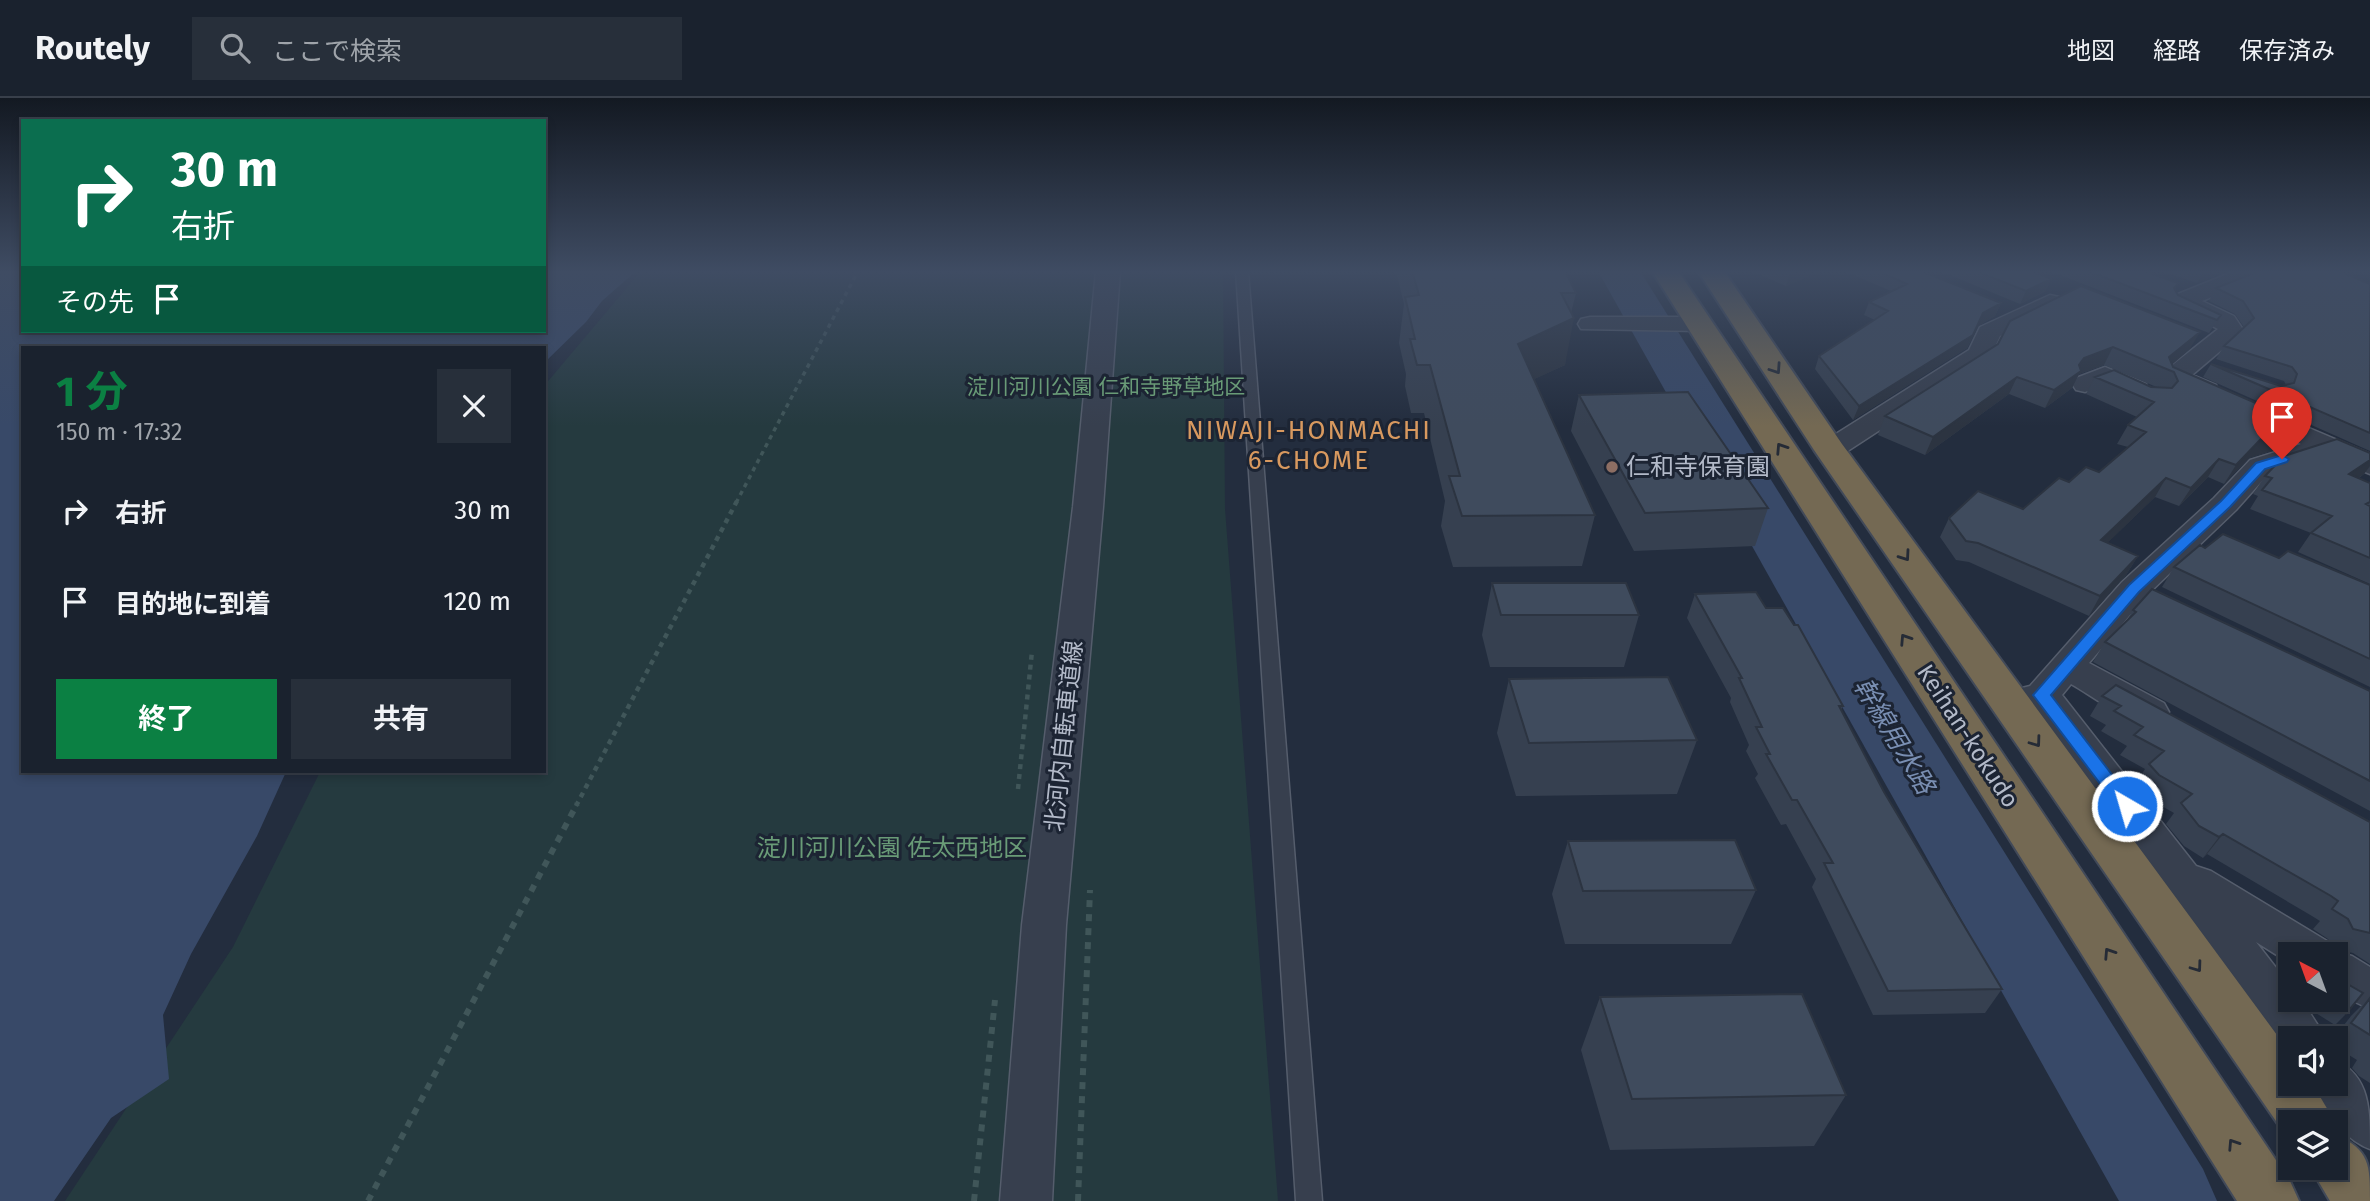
<!DOCTYPE html>
<html lang="ja">
<meta charset="utf-8">
<style>
body{margin:0;font-family:"Fira Sans","Noto Sans JP",sans-serif;background:#272f3a;color:#f1f3f6;height:100vh;display:flex;flex-direction:column;font-size:26px;white-space:nowrap}
*{box-sizing:border-box;margin:0}
p{font-size:23px;color:#9fa4aa}
.icon{flex:none;width:38px;height:38px;fill:none;stroke:currentColor;stroke-width:2;stroke-linecap:round;stroke-linejoin:round}
.map{position:relative;flex:1;overflow:hidden}
.sheet{position:absolute;left:21px;top:248px;width:525px;height:427px;display:flex;flex-direction:column;background:#1a222e;border-radius:0px;box-shadow:0 4px 10px #0003,0 0 0 2px #383f4a}
.sheet>*{flex:none}
.guide{position:absolute;left:21px;top:21px;width:525px;height:214px;border-radius:0px;box-shadow:0 4px 10px #0003,0 0 0 2px #383f4a;background:#0b6e4f;color:#fff;overflow:hidden}
.needle{width:46px;rotate:319deg}
.buttons{position:absolute;left:2278px;top:844px;display:grid;gap:14px}
.buttons a{display:grid;place-items:center;width:70px;height:70px;border-radius:0px;background:#1a222e;box-shadow:0 4px 10px #0003,0 0 0 2px #383f4a;font-size:35px}
.pin{position:absolute;display:grid;place-items:center;width:60px;height:60px;color:#fff;margin:-72px -30px;border-radius:50% 50% 50% 0;rotate:-45deg;box-shadow:0 0 7px #0007}
.pin .icon{rotate:45deg}
.me{position:absolute;width:77px;margin:-38px;rotate:322deg;stroke-linejoin:round;filter:drop-shadow(0 0 5px #0008)}
.turn{display:flex;align-items:center;gap:24px;height:147px;padding:0 35px;font-size:32px}
.turn .icon{width:91px;height:91px;stroke-width:2.5}
.turn b{display:block;font-size:49px;line-height:60px}
.then{display:flex;align-items:center;height:66px;padding:0 35px;background:#0003;gap:14px;font-size:26px}
.round{display:grid;place-items:center;flex:none;width:74px;height:74px;border-radius:0px;background:#272f3a}
.overview{display:flex;align-items:center;justify-content:space-between;height:119px;padding:0 35px}
h1{font-size:42px;font-weight:700;line-height:52px;color:#0b8043}
.action{display:flex;gap:14px;margin-top:auto;padding:14px 35px}
.action a{flex:1;height:80px;border-radius:0px;background:#0b8043;color:#fff;font-size:28px;font-weight:700;line-height:80px;text-align:center}
.action a+a{background:#272f3a;color:#f1f3f6}
ul{padding:0;list-style:none}
li{display:flex;align-items:center;gap:21px;height:91px;padding:0 35px}
li div{flex:1}
li b{display:block;font-size:26px}
li em{font-style:normal}
header{display:flex;align-items:center;gap:42px;box-sizing:border-box;height:98px;padding:0 35px;background:#1a222e;border-bottom:2px solid #383f4a}
header strong{font-size:33px}
nav{display:flex;gap:38px;margin-inline-start:auto;font-size:24px}
.search{width:490px;height:63px;background:#272f3a;display:flex;align-items:center;gap:18px;box-sizing:border-box;padding:0 24px;border-radius:0px;color:#9fa4aa;font-size:26px}
.map>svg:first-child{display:block}
.green{fill:#253a3f}
.water{fill:#384968}
.lines{fill:none;stroke-linecap:round;stroke-linejoin:round}
.river{fill:#384968;fill-rule:evenodd}
.lane-casing{stroke:#555d6c;stroke-width:3}
.street-casing{stroke:#555d6c;stroke-width:3}
.highway-casing{stroke:#424a59;stroke-width:4}
.path-far2{stroke:#405659;stroke-width:3.5;stroke-dasharray:4.5 4.5;stroke-linecap:butt}
.path-far1{stroke:#405659;stroke-width:4.5;stroke-dasharray:5 5;stroke-linecap:butt}
.path{stroke:#405659;stroke-width:6;stroke-dasharray:7 7;stroke-linecap:butt}
.lane{fill:#373f4e;fill-rule:evenodd}
.street{fill:#373f4e;fill-rule:evenodd}
.highway{fill:#746953;fill-rule:evenodd}
.wall{fill:#364050}
.shaded-wall{fill:#2c3441}
.building{fill:#3f4b5d;stroke:#2c3441;stroke-width:2}
.oneway{stroke:#252b36}
.route{fill:#1a73e8;stroke:#114b97;stroke-width:2}
.education-dot{fill:#8d6e63;stroke:#1c2433;stroke-width:2.5}
.labels{text-anchor:middle;dominant-baseline:central;stroke-width:6;stroke-linejoin:round;paint-order:stroke}
.far-park-label{font-size:21px;fill:#699b77;stroke:#1c2433}
.poi-label{font-size:24px;fill:#b3bac9;stroke:#1c2433;text-anchor:start}
.street-label{font-size:24px;fill:#b3bac9;stroke:#1c2433}
.park-label{font-size:24px;fill:#699b77;stroke:#1c2433}
.neighbourhood-label{font-size:26px;letter-spacing:2px;fill:#d8995f;stroke:#1c2433}
.water-label{font-size:26px;font-style:italic;fill:#798eb2;stroke:#1c2433}
</style>
<header>
<strong>Routely</strong>
<div class="search"><svg class="icon" aria-label="search" viewBox="0 0 24 24"><circle cx="10" cy="10" r="6"/><path d="M15 15l6 6"/></svg>ここで検索</div>
<nav><a>地図</a><a>経路</a><a>保存済み</a></nav>
</header>
<div class="map">
<svg width="2370" height="1103" viewBox="0 0 2370 1103">
<rect width="100%" height="100%" fill="#232d3e"/>
<path class="green" d="M 641,173 L 1223,173 L 1225,411 L 1278,1103 L 65,1103 L 233,849 L 320,674 L 544,674 L 544,288 Z"/>
<path class="water" d="M 0,173 L 23,173 L 23,233 L 544,233 L 544,173 L 636,173 L 602,203 L 586,224 L 544,265 L 544,250 L 23,250 L 23,674 L 286,674 L 257,738 L 191,856 L 163,917 L 169,981 L 111,1020 L 54,1103 L 0,1103 Z"/>
<g class="lines">
<path class="river" d="M 1598,173 L 1640,173 L 2203,1071 L 2217,1103 L 2119,1103 Z"/>
<defs>
<path id="lane" d="M 1236,173 L 1248,173 L 1322,1103 L 1296,1103 Z"/>
<path id="street" d="M 1096,173 L 1120,173 L 1103,409 L 1066,827 L 1052,1103 L 1000,1103 L 1022,827 L 1073,409 Z
M 2235,173 L 2267,173 L 2264,178 L 2202,203 L 2234,218 L 2244,233 L 2192,277 L 2216,287 L 2219,293 L 2216,299 L 2196,299 L 2165,285 L 2161,279 L 2165,273 L 2218,231 L 2173,208 L 2170,203 L 2173,198 Z
M 2050,197 L 2059,199 L 2062,204 L 2059,209 L 2000,238 L 1989,261 L 1840,358 L 1830,361 L 1820,358 L 1816,352 L 1820,346 L 1969,252 L 1980,229 Z
M 1590,219 L 1700,219 L 1709,221 L 1712,226 L 1709,231 L 1700,233 L 1581,231 L 1578,226 L 1581,221 Z
M 2105,269 L 2146,286 L 2149,292 L 2146,298 L 2126,298 L 2105,287 L 2085,294 L 2076,292 L 2072,286 L 2076,280 Z
M 2257,308 L 2370,356 L 2370,376 L 2325,357 L 2270,374 L 2236,412 L 2146,498 L 2089,565 L 2164,605 L 2169,614 L 2164,623 C 2134,632 2098,601 2071,586 L 2062,597 L 2196,768 L 2211,773 L 2327,843 L 2332,853 L 2352,858 L 2370,869 L 2370,911 L 2336,895 L 2336,856 L 2291,856 L 2291,866 L 2256,844 L 2291,889 L 2291,901 L 2301,901 L 2326,940 L 2291,940 L 2291,956 L 2286,955 L 2033,612 L 2019,616 L 2006,612 L 2001,603 L 2006,594 L 2030,588 L 2122,484 L 2214,400 L 2250,362 L 2301,346 L 2247,322 L 2243,316 L 2247,310 Z
M 2336,962 C 2370,979 2370,1011 2370,1051 C 2343,1041 2324,1011 2312,985 L 2336,985 Z"/>
<path id="highway" d="M 1652,173 L 1678,173 L 2290,1083 L 2299,1103 L 2237,1103 Z
M 1698,173 L 1724,173 L 1842,346 L 2291,956 L 2291,985 L 2312,985 L 2335,1024 L 2291,1024 L 2289,1042 L 1814,352 Z
M 2336,1037 C 2370,1052 2370,1067 2370,1103 L 2330,1103 L 2310,1069 L 2336,1069 Z"/>
</defs>
<use href="#lane" class="lane-casing"/>
<use href="#street" class="street-casing"/>
<use href="#highway" class="highway-casing"/>
<path class="path-far2" d="M 736,405 L 858,173"/>
<path class="path-far1" d="M 1018,691 L 1032,553
M 576,708 L 737,403"/>
<path class="path" d="M 368,1103 L 577,706
M 974,1103 L 995,902
M 1078,1103 L 1090,792"/>
<use href="#lane" class="lane"/>
<use href="#street" class="street"/>
<use href="#highway" class="highway"/>
</g>
<path class="wall" d="M 1396,173 L 1565,173 L 1576,195 L 1571,215 L 1565,267 L 1534,281 L 1595,417 L 1582,468 L 1453,469 L 1441,428 L 1445,403 L 1424,315 L 1411,315 L 1405,288 L 1406,276 L 1399,245 L 1404,206 Z
M 1751,173 L 1821,173 L 1786,188 Z
M 1844,173 L 1921,173 L 2001,205 L 1995,218 L 1978,228 L 1967,250 L 1853,322 L 1815,271 L 1819,258 L 1875,222 L 1864,217 L 1869,204 L 1891,193 Z
M 1940,173 L 2032,173 L 2046,193 L 2020,206 Z
M 2050,173 L 2144,173 L 2178,185 L 2175,191 L 2178,197 L 2221,217 L 2209,235 Z
M 2162,173 L 2227,173 L 2197,185 Z
M 2370,186 L 2370,353 L 2203,279 L 2211,266 L 2281,288 L 2286,287 L 2284,283 L 2216,261 L 2224,248 L 2244,229 L 2235,216 L 2209,203 L 2216,190 Z
M 1998,246 L 2190,251 L 2172,266 L 2173,269 L 2294,346 L 2249,360 L 2224,386 L 2208,379 L 2179,408 L 2155,399 L 2107,445 L 2138,458 L 2126,477 L 2089,518 L 1969,464 L 1956,462 L 1940,439 L 1949,420 L 2023,411 L 2069,384 L 2099,374 L 2128,349 L 2117,346 L 2128,327 L 2137,319 L 2086,296 L 2095,279 L 2151,289 L 2159,290 L 2104,267 L 2079,276 L 2072,290 L 2045,310 L 2009,296 L 1925,357 L 1878,337 L 1885,318 Z
M 1579,297 L 1768,410 L 1755,448 L 1634,453 L 1571,333 Z
M 2370,355 L 2370,368 L 2364,376 L 2359,380 L 2370,385 L 2370,486 L 2298,454 L 2311,435 L 2250,411 L 2258,398 L 2253,396 L 2265,378 Z
M 2205,450 L 2279,460 L 2370,487 L 2370,589 L 2162,489 L 2174,469 Z
M 1492,485 L 1639,517 L 1624,569 L 1490,569 L 1482,537 Z
M 1695,496 L 1766,510 L 1843,608 L 1841,612 L 1884,694 L 2002,891 L 1985,915 L 1873,917 L 1812,789 L 1816,781 L 1786,726 L 1781,727 L 1755,680 L 1758,676 L 1746,653 L 1749,647 L 1730,604 L 1731,600 L 1687,520 Z
M 2133,512 L 2370,593 L 2370,713 L 2093,564 L 2105,544 L 2126,524 Z
M 1509,581 L 1697,642 L 1677,696 L 1516,698 L 1497,635 Z
M 2102,598 L 2370,724 L 2370,866 L 2353,855 L 2344,853 L 2344,884 L 2346,916 L 2335,927 L 2311,912 L 2304,901 L 2336,901 L 2336,856 L 2294,856 L 2297,855 L 2304,848 L 2332,848 L 2328,841 L 2313,831 L 2320,823 L 2312,818 L 2207,756 L 2203,760 L 2184,748 L 2166,726 L 2174,715 L 2144,698 L 2135,686 L 2145,671 L 2120,657 L 2127,648 L 2101,633 L 2106,627 L 2090,618 Z
M 1568,743 L 1756,792 L 1731,846 L 1565,846 L 1552,796 Z
M 2291,859 L 2291,880 L 2280,871 Z
M 1600,899 L 1846,997 L 1814,1048 L 1610,1052 L 1581,952 Z
M 2370,899 L 2370,985 L 2359,978 L 2352,970 L 2357,962 L 2336,949 L 2336,940 L 2334,940 L 2351,918 Z"/>
<path class="shaded-wall" d="M 1795,173 L 1821,173 L 1786,188 L 1790,175 Z
M 2204,173 L 2227,173 L 2197,185 Z
M 2051,181 L 2046,193 L 2020,206 L 2026,193 Z
M 2001,205 L 1995,218 L 1978,228 L 1967,250 L 1853,322 L 1859,308 L 1983,215 Z
M 1574,220 L 1565,267 L 1509,293 L 1518,246 Z
M 2200,234 L 2190,251 L 2167,271 L 2169,259 Z
M 2113,249 L 2104,267 L 2079,276 L 2072,290 L 2045,310 L 2054,292 L 2079,267 L 2084,260 Z
M 2017,279 L 2009,296 L 1925,357 L 1933,339 Z
M 2306,327 L 2294,346 L 2249,360 L 2224,386 L 2236,367 L 2261,341 Z
M 2219,361 L 2208,379 L 2179,408 L 2191,390 Z
M 2370,362 L 2370,368 L 2364,376 L 2336,395 L 2349,376 Z
M 2166,380 L 2155,399 L 2090,462 L 2101,442 Z
M 2138,458 L 2126,477 L 2089,518 L 2100,498 Z
M 2223,736 L 2207,756 L 2203,760 L 2219,739 Z"/>
<path class="building" d="M 1412,173 L 1565,173 L 1576,195 L 1561,195 L 1574,220 L 1518,246 L 1595,417 L 1462,418 L 1449,378 L 1460,378 L 1430,267 L 1417,267 L 1410,241 L 1415,241 L 1405,199 L 1419,197 Z
M 1878,173 L 1921,173 L 2001,205 L 1983,215 L 1973,237 L 1859,308 L 1819,258 L 1888,213 L 1869,204 L 1907,186 Z
M 1976,173 L 2032,173 L 2051,181 L 2026,193 Z
M 2088,173 L 2144,173 L 2178,185 L 2174,190 L 2178,197 L 2221,217 L 2217,222 Z
M 2259,173 L 2339,173 L 2370,186 L 2370,335 L 2211,266 L 2281,288 L 2294,285 L 2297,276 L 2292,269 L 2224,248 L 2254,220 L 2243,203 L 2216,190 Z
M 2081,188 L 2200,234 L 2169,259 L 2173,269 L 2306,327 L 2261,341 L 2236,367 L 2219,361 L 2191,390 L 2166,380 L 2101,442 L 2138,458 L 2100,498 L 1978,445 L 1966,443 L 1949,420 L 1978,393 L 2023,411 L 2059,380 L 2069,384 L 2086,369 L 2099,374 L 2146,334 L 2128,327 L 2154,304 L 2095,279 L 2114,272 L 2151,289 L 2172,290 L 2178,283 L 2174,274 L 2113,249 L 2084,260 L 2079,267 L 2081,273 L 2054,292 L 2017,279 L 1933,339 L 1885,318 L 1998,246 L 2010,223 Z
M 1688,294 L 1768,410 L 1645,415 L 1579,297 Z
M 2337,341 L 2370,355 L 2370,362 L 2349,376 L 2370,385 L 2370,404 L 2366,406 L 2370,408 L 2370,460 L 2311,435 L 2332,418 L 2262,392 L 2272,380 L 2265,378 L 2284,358 Z
M 2223,436 L 2279,460 L 2288,453 L 2370,487 L 2370,561 L 2174,469 L 2200,447 L 2205,450 Z
M 1492,485 L 1626,485 L 1639,517 L 1501,517 Z
M 2152,491 L 2370,593 L 2370,683 L 2105,544 L 2136,514 L 2133,512 Z
M 1756,494 L 1766,510 L 1783,510 L 1794,527 L 1798,527 L 1843,608 L 1839,608 L 1884,694 L 2002,891 L 1888,893 L 1824,765 L 1833,765 L 1797,702 L 1792,702 L 1766,656 L 1770,656 L 1756,629 L 1762,629 L 1739,580 L 1742,580 L 1695,496 Z
M 1668,579 L 1697,642 L 1529,645 L 1509,581 Z
M 2116,587 L 2370,724 L 2370,835 L 2353,831 L 2348,821 L 2332,811 L 2338,803 L 2331,798 L 2223,736 L 2219,739 L 2199,728 L 2181,705 L 2192,696 L 2159,677 L 2149,666 L 2164,653 L 2134,637 L 2143,629 L 2114,613 L 2121,608 L 2102,598 Z
M 1735,742 L 1756,792 L 1583,793 L 1568,743 Z
M 2304,848 L 2344,848 L 2344,884 L 2363,895 L 2346,916 L 2322,901 L 2336,901 L 2336,856 L 2303,856 Z
M 1802,896 L 1846,997 L 1632,1001 L 1600,899 Z
M 2370,900 L 2370,937 L 2351,925 Z"/>
<defs><path id="oneway-chevron" d="M-2-3.5L2.5 0L-2 3.5" fill="none" stroke-width="1.6" stroke-linecap="round" stroke-linejoin="round" transform="scale(1.75)"/></defs>
<g class="oneway">
<use href="#oneway-chevron" transform="translate(1776 271) rotate(56)"/>
<use href="#oneway-chevron" transform="translate(1781 350) rotate(-123)"/>
<use href="#oneway-chevron" transform="translate(1905 458) rotate(55)"/>
<use href="#oneway-chevron" transform="translate(1905 541) rotate(-123)"/>
<use href="#oneway-chevron" transform="translate(2036 644) rotate(54)"/>
<use href="#oneway-chevron" transform="translate(2109 855) rotate(-123)"/>
<use href="#oneway-chevron" transform="translate(2197 869) rotate(54)"/>
<use href="#oneway-chevron" transform="translate(2233 1046) rotate(-123)"/>
</g>
<linearGradient id="sky" x2="0" y2="1"><stop stop-color="#131922"/><stop offset="0.53" stop-color="#3f4c63"/><stop offset="1" stop-color="#3f4c63" stop-opacity="0"/></linearGradient>
<rect width="2370" height="328" fill="url(#sky)"/>
<path class="route" d="M 2282,357 L 2289,361 L 2287,364 L 2265,371 L 2230,409 L 2139,494 L 2051,597 L 2136,708 L 2133,712 L 2120,712 L 2033,597 L 2129,487 L 2221,403 L 2256,365 Z"/>
<circle class="education-dot" cx="1612" cy="369" r="7"/>
<g class="labels">
<g class="far-park-label">
<text x="1106" y="289">淀川河川公園 仁和寺野草地区</text>
</g>
<g class="poi-label">
<text x="1626" y="369">仁和寺保育園</text>
</g>
<g class="street-label">
<text transform="translate(1064 638) rotate(-84)">北河内自転車道線</text>
<text transform="translate(1968 638) rotate(57)">Keihan-kokudo</text>
</g>
<g class="park-label">
<text x="892" y="750">淀川河川公園 佐太西地区</text>
</g>
<g class="neighbourhood-label">
<text x="1309" y="332">NIWAJI-HONMACHI<tspan x="1309" dy="30">6-CHOME</tspan></text>
</g>
<g class="water-label">
<text transform="translate(1894 638) rotate(59)">幹線用水路</text>
</g>
</g>
</svg>
<div class="buttons">
<a><svg class="needle" viewBox="-14 -14 28 28"><path d="M0-13l5 13h-10z" fill="#e53935"/><path d="M0 13l5-13h-10z" fill="#9fa4aa"/></svg></a>
<a><svg class="icon" aria-label="sound" viewBox="0 0 24 24"><path d="M4 9h4l5-4v14l-5-4H4zM17 9q2 3 0 6"/></svg></a>
<a><svg class="icon" aria-label="layers" viewBox="0 0 24 24"><path d="M12 4l9 5-9 5-9-5zM3 14l9 5 9-5"/></svg></a>
</div>
<div class="pin" style="left:2282px;top:361px;background:#d93025"><svg class="icon" aria-label="arrive" viewBox="0 0 24 24"><path d="M6 21V4h12l-3 4 3 4H6"/></svg></div>
<svg class="me" style="left:2127px;top:708px" viewBox="-20 -20 40 40"><circle r="17" fill="#1a73e8" stroke="#fff" stroke-width="3"/><path d="M0-11L8 9 0 5-8 9z" fill="#fff"/></svg>
<div class="guide">
<div class="turn"><svg class="icon" aria-label="right" viewBox="0 0 24 24"><path d="M7 20v-9h11M14 6l5 5-5 5"/></svg><div><b>30 m</b>右折</div></div>
<div class="then">その先<svg class="icon" aria-label="arrive" viewBox="0 0 24 24"><path d="M6 21V4h12l-3 4 3 4H6"/></svg></div>
</div>
<section class="sheet">
<div class="overview"><div><h1>1 分</h1><p>150 m · 17:32</p></div><a class="round"><svg class="icon" aria-label="close" viewBox="0 0 24 24"><path d="M6 6l12 12M18 6L6 18"/></svg></a></div>
<ul>
<li><svg class="icon" aria-label="right" viewBox="0 0 24 24"><path d="M7 20v-9h11M14 6l5 5-5 5"/></svg><div><b>右折</b></div><em>30 m</em></li>
<li><svg class="icon" aria-label="arrive" viewBox="0 0 24 24"><path d="M6 21V4h12l-3 4 3 4H6"/></svg><div><b>目的地に到着</b></div><em>120 m</em></li>
</ul>
<div class="action"><a>終了</a><a>共有</a></div>
</section>
</div>
